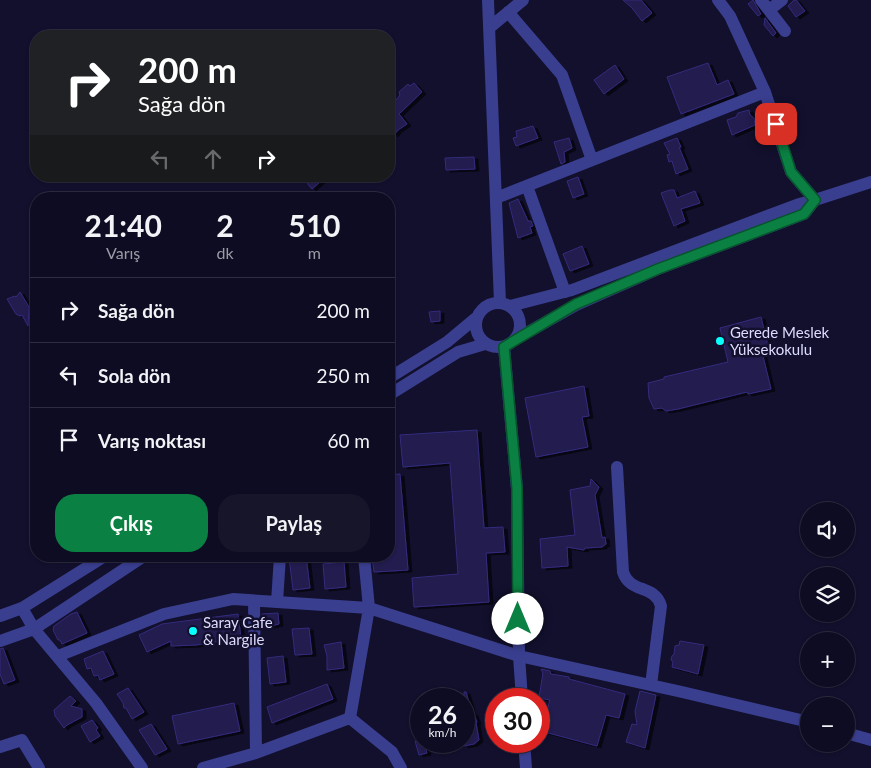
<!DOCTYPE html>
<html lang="tr">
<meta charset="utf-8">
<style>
body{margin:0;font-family:Lato,sans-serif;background:#17152a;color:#f1f3f6;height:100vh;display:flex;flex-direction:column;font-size:19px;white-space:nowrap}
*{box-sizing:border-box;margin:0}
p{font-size:16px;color:#9b9ba5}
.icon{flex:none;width:28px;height:28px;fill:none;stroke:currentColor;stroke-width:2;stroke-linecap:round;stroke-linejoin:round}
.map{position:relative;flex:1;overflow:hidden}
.sheet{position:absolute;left:30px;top:192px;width:365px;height:370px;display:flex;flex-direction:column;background:#0e0c22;border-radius:20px;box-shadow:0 1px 4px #0004,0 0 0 1px #2e2c40}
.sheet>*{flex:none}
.top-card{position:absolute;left:30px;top:30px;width:365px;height:152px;border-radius:20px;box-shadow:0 1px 4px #0004,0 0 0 1px #2e2c40;background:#202124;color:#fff;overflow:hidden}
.tools{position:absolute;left:800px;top:502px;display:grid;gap:10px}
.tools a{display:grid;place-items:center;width:55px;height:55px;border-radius:50%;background:#0e0c22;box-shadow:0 1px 4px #0004,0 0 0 1px #2e2c40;font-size:25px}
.speed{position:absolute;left:410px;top:688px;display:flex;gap:10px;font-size:25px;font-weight:700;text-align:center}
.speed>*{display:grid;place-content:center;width:65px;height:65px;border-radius:50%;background:#0e0c22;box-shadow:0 1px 4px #0004,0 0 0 1px #2e2c40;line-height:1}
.speed small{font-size:12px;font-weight:400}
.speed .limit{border:8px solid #d22;background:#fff;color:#111}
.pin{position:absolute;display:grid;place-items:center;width:42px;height:42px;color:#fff;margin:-21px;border-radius:10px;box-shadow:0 2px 8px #0006}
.me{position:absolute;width:55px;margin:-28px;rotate:0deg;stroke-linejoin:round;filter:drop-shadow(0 0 4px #0008)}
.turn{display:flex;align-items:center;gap:18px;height:105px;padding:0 25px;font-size:22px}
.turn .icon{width:65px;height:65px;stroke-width:2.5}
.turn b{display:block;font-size:35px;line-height:42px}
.lanes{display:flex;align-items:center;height:48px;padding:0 25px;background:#0003;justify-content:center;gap:25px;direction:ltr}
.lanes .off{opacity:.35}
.eta{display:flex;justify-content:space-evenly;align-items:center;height:85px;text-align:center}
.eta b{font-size:30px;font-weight:700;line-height:35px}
.button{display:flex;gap:10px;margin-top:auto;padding:10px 25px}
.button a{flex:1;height:58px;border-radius:20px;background:#0b8043;color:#fff;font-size:20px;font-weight:700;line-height:58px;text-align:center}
.button a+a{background:#17152a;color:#f1f3f6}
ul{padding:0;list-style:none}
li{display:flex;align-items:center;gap:15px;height:65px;padding:0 25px;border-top:1px solid #2e2c40}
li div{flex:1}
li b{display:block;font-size:19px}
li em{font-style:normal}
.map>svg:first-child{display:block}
.building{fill:#201b4f;stroke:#342c7d;filter:url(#shadow)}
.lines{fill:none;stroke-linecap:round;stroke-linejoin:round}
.minor{stroke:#393e8f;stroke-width:12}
.route-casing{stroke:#07532c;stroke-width:12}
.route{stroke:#0b8043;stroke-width:9}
.poi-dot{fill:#08ffff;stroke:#12102d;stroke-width:2}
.labels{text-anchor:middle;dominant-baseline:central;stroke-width:5;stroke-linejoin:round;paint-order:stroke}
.poi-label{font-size:15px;fill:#dddcff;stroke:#12102d;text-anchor:start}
</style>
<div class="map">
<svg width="871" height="768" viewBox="0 0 871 768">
<defs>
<filter id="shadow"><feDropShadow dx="4" dy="2" stdDeviation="0" flood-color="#0009"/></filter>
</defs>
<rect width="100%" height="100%" fill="#12102d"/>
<path class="building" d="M 623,0 L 641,0 L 652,13 L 642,21 L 632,8 Z
M 753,0 L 761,14 L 758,16 L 748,4 Z
M 794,0 L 796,0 L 805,11 L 796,17 L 788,6 Z
M 765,18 L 776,33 L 773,36 L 764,25 Z
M 708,63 L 717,85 L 728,80 L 734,94 L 681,114 L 667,77 Z
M 615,65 L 624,79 L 604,94 L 594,80 Z
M 414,83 L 422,92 L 399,114 L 407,124 L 398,130 L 394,135 L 389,127 L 389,105 L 397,99 L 400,95 L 399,92 L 408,84 L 410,86 Z
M 749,110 L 750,115 L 754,118 L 755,125 L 732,135 L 727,120 L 736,117 L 738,113 Z
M 533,126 L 538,138 L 516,146 L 513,138 L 517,137 L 516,131 Z
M 569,138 L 572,148 L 564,152 L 565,162 L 561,164 L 554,142 Z
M 677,138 L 681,147 L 679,147 L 688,169 L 676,174 L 672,161 L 669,162 L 667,155 L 670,154 L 664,143 Z
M 474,157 L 475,169 L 446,170 L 445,158 Z
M 301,176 L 327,176 L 312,189 Z
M 578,177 L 584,194 L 573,198 L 567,181 Z
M 670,190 L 674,190 L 677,198 L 695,191 L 700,203 L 681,209 L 685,221 L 674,226 L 661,193 Z
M 518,199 L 528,221 L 531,221 L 533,226 L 530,227 L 532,233 L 518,238 L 509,203 Z
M 582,246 L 589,264 L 570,271 L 563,254 Z
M 20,292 L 29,307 L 28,326 L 22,315 L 20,316 L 16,314 L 7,299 L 15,296 L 16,297 Z
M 440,311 L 440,321 L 431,322 L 429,312 Z
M 761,317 L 768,346 L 761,348 L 771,389 L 748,394 L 747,392 L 678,409 L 666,411 L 662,408 L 654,409 L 649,398 L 648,383 L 664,379 L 664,377 L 728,362 L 720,328 Z
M 584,386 L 589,416 L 582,417 L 588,447 L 536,457 L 525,398 Z
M 477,430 L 484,528 L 503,527 L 505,552 L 486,553 L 489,602 L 414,607 L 412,578 L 458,574 L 450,463 L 403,467 L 400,435 Z
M 400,474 L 408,570 L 374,572 L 372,556 L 389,556 L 389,475 Z
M 591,479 L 599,487 L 595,495 L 602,538 L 605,537 L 606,544 L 602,547 L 585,548 L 584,550 L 567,547 L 568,566 L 542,568 L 540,539 L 575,535 L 570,490 L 590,486 Z
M 306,556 L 310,588 L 293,590 L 289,557 Z
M 344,562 L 346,587 L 325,589 L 323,564 Z
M 77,612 L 87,633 L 62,644 L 60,640 L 58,640 L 53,630 L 54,626 L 71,614 Z
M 278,613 L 279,624 L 271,626 L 264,626 L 262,614 Z
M 238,614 L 241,638 L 196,645 L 171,646 L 171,641 L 147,652 L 139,635 L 162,624 Z
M 309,628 L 312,654 L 295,655 L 292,629 Z
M 680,641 L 704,645 L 698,674 L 672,667 L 673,662 L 671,660 L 672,656 L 674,654 L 675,646 L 679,645 Z
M 341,642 L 344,668 L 327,670 L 327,656 L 324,645 Z
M 3,648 L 15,680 L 4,684 L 0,674 L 0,649 Z
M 103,651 L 114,674 L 100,680 L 98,675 L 94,676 L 91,668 L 87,669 L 84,659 Z
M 283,656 L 286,682 L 270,684 L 267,658 Z
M 541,669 L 550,671 L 551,674 L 569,677 L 569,679 L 625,694 L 619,718 L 606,715 L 597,746 L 541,731 L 550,700 L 539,698 L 543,673 Z
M 327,684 L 333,699 L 272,723 L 267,707 Z
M 128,688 L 144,712 L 132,719 L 126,708 L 124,708 L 123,703 L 117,694 Z
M 640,691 L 656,695 L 645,748 L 626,742 L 632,724 L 637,725 L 635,711 Z
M 464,692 L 466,692 L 472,713 L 474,714 L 477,722 L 476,723 L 479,740 L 474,744 L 464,746 Z
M 70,696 L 76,701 L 71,706 L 82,709 L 82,717 L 67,725 L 64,728 L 55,716 L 54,710 Z
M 234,703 L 240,731 L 178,744 L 172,716 Z
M 92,720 L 98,728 L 96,730 L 100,736 L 90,742 L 81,726 Z
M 151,724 L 167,749 L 155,755 L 139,730 Z
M 415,741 L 423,741 L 427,753 L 419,755 Z"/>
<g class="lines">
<path class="minor" d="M 488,0 L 500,303
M 718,0 L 730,16 L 765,92 L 791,172 L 815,200
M 761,0 L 785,31
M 769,10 L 782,0
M 508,12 L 562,75 L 592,160
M 489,28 L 523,0
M 527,186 L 565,292
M 496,198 L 765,92
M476 325a22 22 0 1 1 44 0a22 22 0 1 1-44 0Z
M 510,306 L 572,290 L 799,204 L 815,200 L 871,182
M 516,339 L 576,305 L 658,269 L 804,214 L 815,200
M 389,378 L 447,342 L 477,317
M 389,395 L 458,352 L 485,344
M 617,467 L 623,572 C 630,594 655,584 661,606 L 651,685
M 254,601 L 256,753
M 277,602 L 280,556
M 22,608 L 34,629 L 96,703 L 142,768
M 0,616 L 22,608 L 105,556
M 0,641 L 34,629 L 144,556
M 58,656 L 164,614 L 233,599 L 369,608 L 519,656 L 517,489 L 504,347
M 522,699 L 519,656 L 682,692 L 809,722
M 350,718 L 392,752 L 401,768
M 846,733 L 871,740
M 524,741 L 526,768
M 0,747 L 22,740 L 39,768
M 203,768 L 256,753 L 350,718 L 369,608 L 364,556"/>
</g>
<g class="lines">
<defs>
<path id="route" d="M 518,619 L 517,488 L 504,347 L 576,304 L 658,269 L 804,214 L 815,200 L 791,172 L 776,124"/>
</defs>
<use href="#route" class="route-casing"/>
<use href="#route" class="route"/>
</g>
<g class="poi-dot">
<circle cx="720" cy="341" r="5"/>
<circle cx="193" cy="631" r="5"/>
</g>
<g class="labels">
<g class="poi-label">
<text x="730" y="332">Gerede Meslek<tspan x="730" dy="17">Yüksekokulu</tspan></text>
<text x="203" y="622">Saray Cafe<tspan x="203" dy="17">&amp; Nargile</tspan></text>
</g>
</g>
</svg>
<div class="tools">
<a><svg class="icon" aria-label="sound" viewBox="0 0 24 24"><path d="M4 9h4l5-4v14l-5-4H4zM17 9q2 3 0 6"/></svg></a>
<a><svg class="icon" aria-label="layers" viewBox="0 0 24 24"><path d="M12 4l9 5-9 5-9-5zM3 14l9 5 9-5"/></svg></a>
<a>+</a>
<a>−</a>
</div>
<div class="speed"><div>26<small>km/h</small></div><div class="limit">30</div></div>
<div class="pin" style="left:776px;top:124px;background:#d93025"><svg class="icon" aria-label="arrive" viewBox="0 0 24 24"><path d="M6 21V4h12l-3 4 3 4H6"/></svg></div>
<svg class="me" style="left:518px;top:619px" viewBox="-20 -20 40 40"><circle r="19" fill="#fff"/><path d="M0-13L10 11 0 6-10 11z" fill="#0b8043"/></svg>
<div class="top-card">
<div class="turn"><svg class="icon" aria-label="right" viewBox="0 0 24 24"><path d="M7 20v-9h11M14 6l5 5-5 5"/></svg><div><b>200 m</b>Sağa dön</div></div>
<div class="lanes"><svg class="icon off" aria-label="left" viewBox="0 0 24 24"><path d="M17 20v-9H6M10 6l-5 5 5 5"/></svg><svg class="icon off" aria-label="ahead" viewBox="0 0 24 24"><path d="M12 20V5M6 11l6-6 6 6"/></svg><svg class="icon" aria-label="right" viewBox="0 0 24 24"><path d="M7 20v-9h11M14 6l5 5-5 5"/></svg></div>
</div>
<section class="sheet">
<div class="eta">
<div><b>21:40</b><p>Varış</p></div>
<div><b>2</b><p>dk</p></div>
<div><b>510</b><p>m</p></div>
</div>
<ul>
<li><svg class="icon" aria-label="right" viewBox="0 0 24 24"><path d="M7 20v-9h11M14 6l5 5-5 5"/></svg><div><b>Sağa dön</b></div><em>200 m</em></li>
<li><svg class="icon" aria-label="left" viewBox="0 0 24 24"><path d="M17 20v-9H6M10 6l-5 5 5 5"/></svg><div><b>Sola dön</b></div><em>250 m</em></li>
<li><svg class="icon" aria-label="arrive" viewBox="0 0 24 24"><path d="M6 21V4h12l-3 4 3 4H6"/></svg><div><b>Varış noktası</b></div><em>60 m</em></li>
</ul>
<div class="button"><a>Çıkış</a><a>Paylaş</a></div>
</section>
</div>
